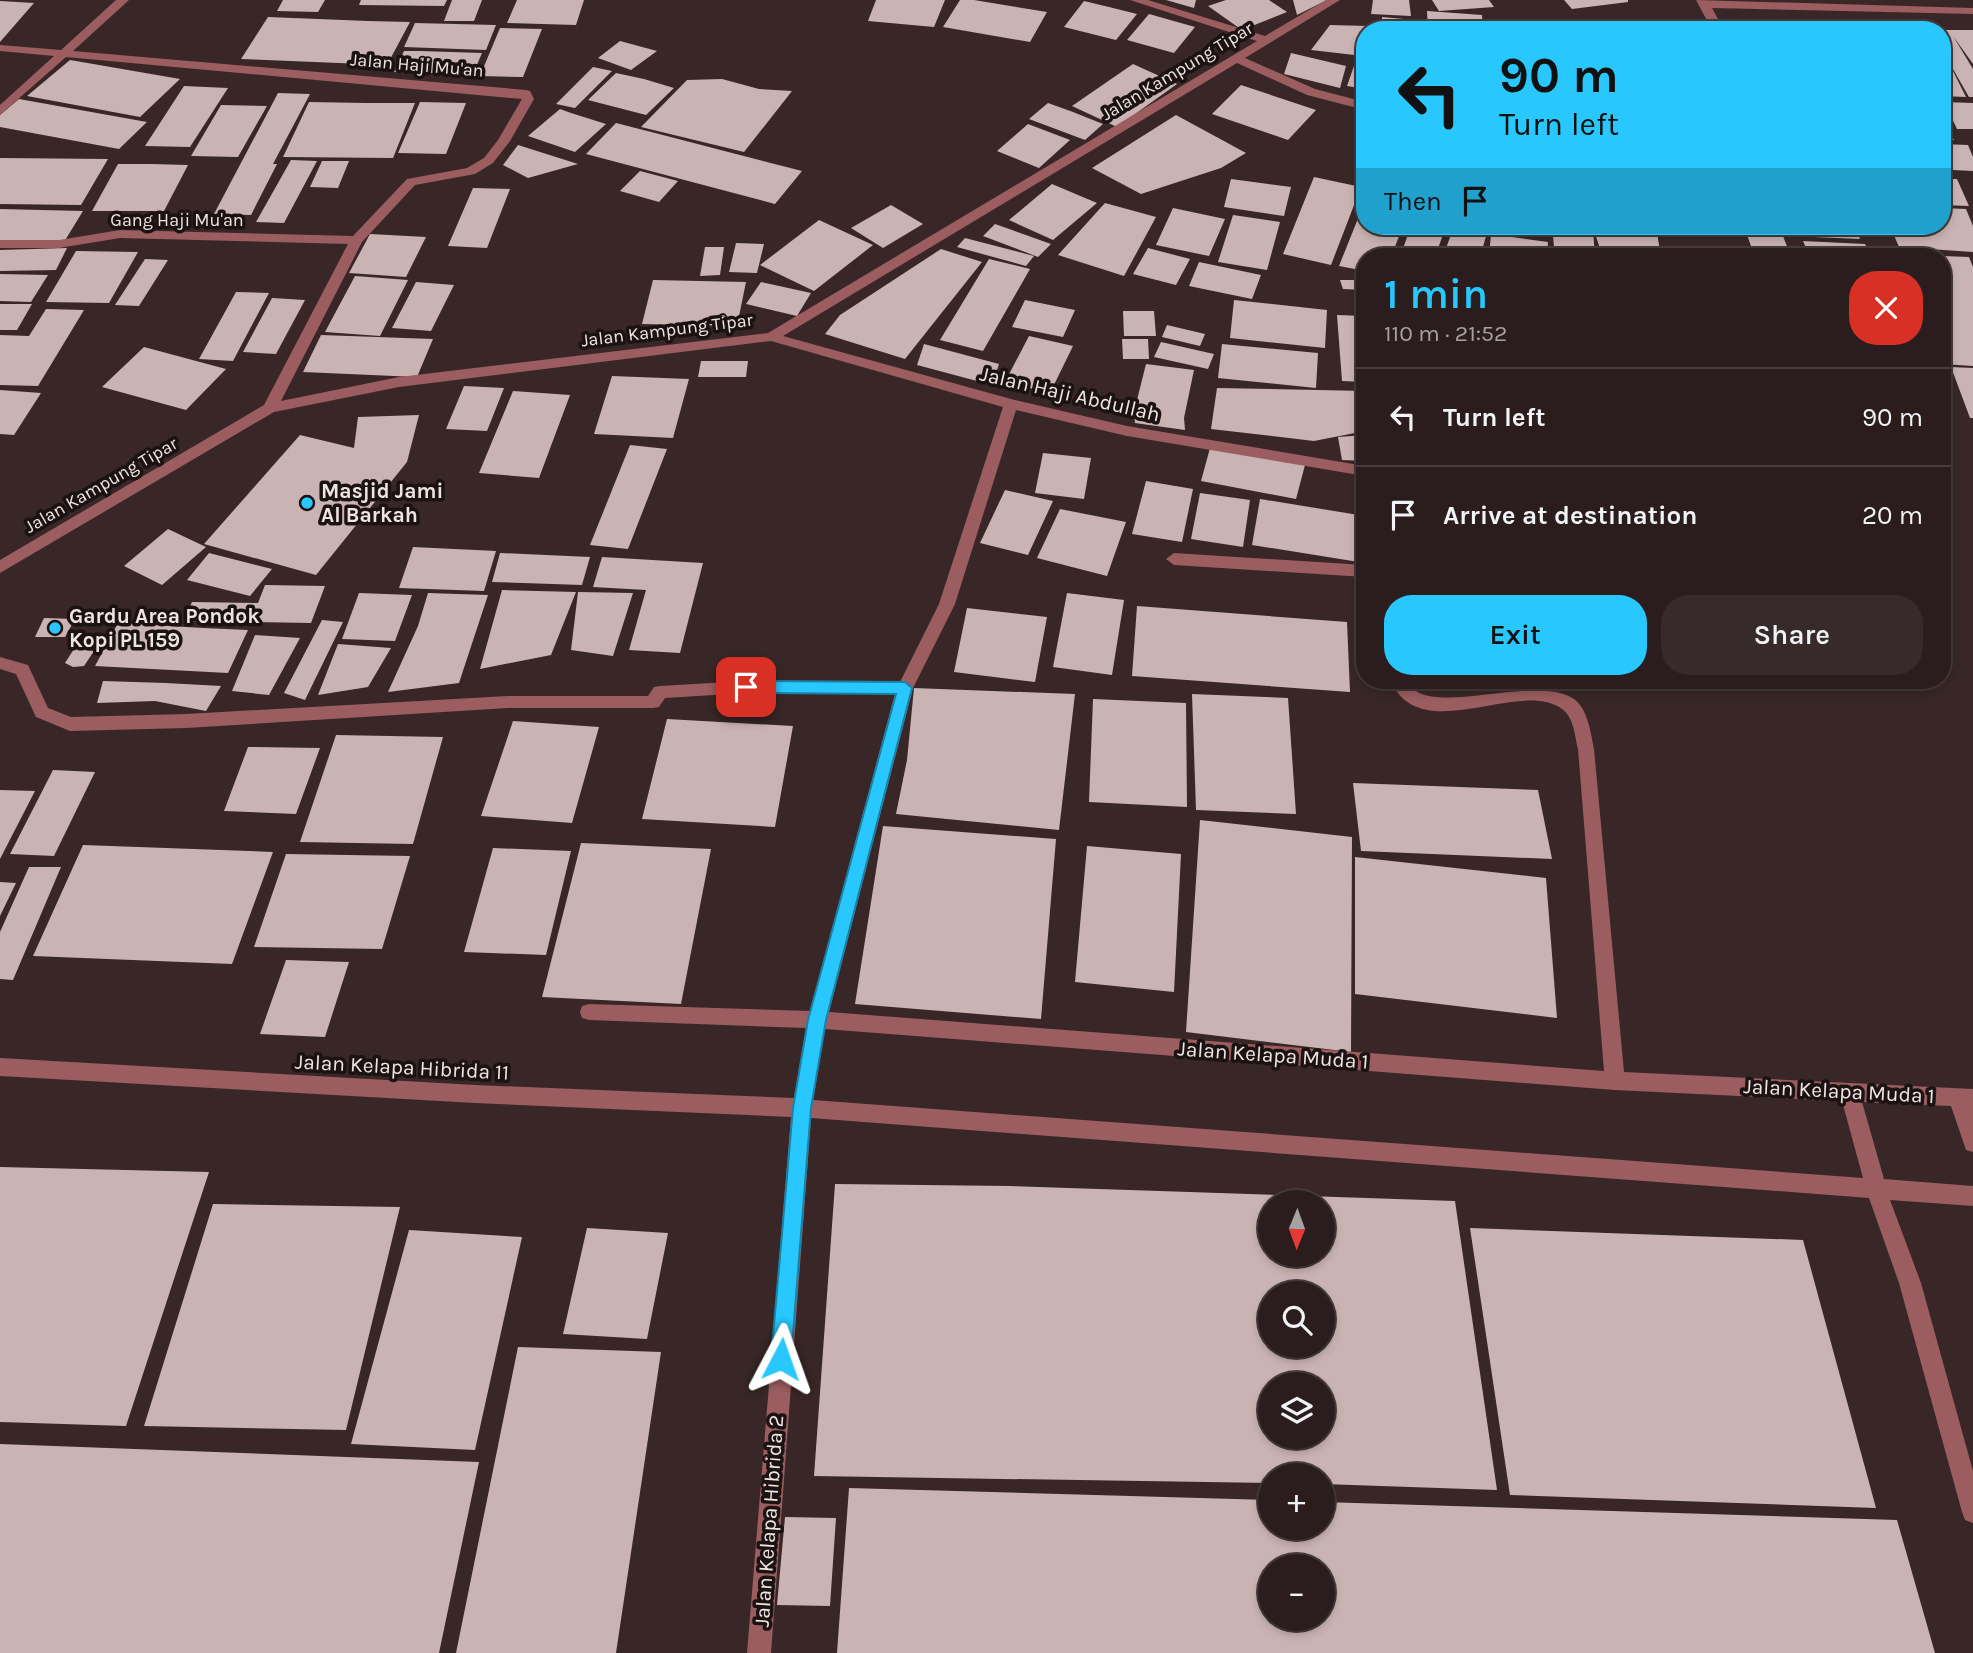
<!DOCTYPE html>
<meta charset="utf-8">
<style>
body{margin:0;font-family:Karla,sans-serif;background:#372a2a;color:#f1f3f6;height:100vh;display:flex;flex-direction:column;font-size:26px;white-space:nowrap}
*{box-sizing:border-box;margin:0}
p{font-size:23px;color:#a6a2a4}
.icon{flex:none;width:38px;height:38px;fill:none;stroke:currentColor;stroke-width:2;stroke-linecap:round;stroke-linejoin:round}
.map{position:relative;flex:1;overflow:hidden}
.sheet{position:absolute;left:1356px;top:248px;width:595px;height:441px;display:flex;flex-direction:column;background:#2b1d1d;border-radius:28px;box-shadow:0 4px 10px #0003,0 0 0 2px #473b3b}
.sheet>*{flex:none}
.banner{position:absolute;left:1356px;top:21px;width:595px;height:214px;border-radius:28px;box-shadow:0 4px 10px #0003,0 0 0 2px #473b3b;background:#28c8ff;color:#111;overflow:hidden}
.needle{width:46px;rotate:181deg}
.tools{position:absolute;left:1258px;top:1190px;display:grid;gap:14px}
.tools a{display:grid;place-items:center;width:77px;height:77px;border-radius:50%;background:#2b1d1d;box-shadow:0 4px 10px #0003,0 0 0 2px #473b3b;font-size:35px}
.pin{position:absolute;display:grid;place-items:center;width:60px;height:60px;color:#fff;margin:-30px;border-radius:14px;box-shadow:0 4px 10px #0006}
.me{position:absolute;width:77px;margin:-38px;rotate:4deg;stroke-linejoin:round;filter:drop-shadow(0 0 5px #0008)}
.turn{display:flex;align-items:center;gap:24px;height:147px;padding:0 28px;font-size:32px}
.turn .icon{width:91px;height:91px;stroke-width:2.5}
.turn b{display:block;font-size:49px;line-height:60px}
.then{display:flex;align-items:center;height:66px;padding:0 28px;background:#0003;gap:14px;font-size:26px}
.round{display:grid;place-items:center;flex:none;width:74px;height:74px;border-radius:28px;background:#372a2a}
.overview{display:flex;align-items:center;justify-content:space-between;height:119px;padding:0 28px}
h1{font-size:42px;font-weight:600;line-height:52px;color:#28c8ff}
.primary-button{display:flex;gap:14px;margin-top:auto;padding:14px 28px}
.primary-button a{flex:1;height:80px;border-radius:28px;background:#28c8ff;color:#111;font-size:28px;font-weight:600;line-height:80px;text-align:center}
.primary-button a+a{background:#372a2a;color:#f1f3f6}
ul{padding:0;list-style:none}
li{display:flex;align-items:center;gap:21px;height:98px;padding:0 28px;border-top:2px solid #473b3b}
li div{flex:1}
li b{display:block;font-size:26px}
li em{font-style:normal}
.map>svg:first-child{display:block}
.building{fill:#cab3b3;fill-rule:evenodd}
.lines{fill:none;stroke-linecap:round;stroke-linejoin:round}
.minor{fill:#9b5d60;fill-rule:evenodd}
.route{fill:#28c8ff;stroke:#1a82a6;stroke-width:2}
.poi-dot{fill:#28c8ff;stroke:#1b1212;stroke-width:2.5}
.labels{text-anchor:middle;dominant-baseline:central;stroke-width:7;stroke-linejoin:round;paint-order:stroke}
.far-street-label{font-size:18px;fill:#efe3e3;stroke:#1b1212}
.street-label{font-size:21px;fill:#efe3e3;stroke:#1b1212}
.poi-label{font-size:21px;font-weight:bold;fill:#efe3e3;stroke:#1b1212;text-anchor:start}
</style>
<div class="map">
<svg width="1973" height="1653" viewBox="0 0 1973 1653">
<rect width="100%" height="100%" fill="#392727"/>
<path class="building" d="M 283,0 L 325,0 L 318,12 L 277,11 Z
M 361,0 L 447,0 L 444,6 L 359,5 Z
M 452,0 L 482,0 L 474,21 L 444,21 Z
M 517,0 L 584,0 L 576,25 L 507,23 Z
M 876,0 L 945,0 L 934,27 L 868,21 Z
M 960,0 L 974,0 L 1047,12 L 1030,42 L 943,27 Z
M 1166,0 L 1196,0 L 1194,8 Z
M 1226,0 L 1269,0 L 1287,12 L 1242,30 L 1208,6 Z
M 1293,0 L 1327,0 L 1297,15 Z
M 1373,0 L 1409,0 L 1411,16 L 1371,14 Z
M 1432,0 L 1489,0 L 1494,7 L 1439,11 Z
M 1564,0 L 1628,0 L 1628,2 L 1572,9 Z
M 0,1 L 34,3 L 0,42 Z
M 1084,1 L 1109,7 L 1137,14 L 1116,40 L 1064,27 Z
M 1427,11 L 1482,15 L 1483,30 L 1428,30 Z
M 1149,14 L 1195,27 L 1174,53 L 1127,40 Z
M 268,17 L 368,21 L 410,22 L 387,65 L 241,59 Z
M 1382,17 L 1415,20 L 1415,30 L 1382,28 Z
M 1585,20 L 1624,20 L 1628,30 L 1591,30 Z
M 1629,22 L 1677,23 L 1680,30 L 1632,30 Z
M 415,23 L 496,25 L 486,50 L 404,47 Z
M 1805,24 L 1924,25 L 1927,30 L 1809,30 Z
M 1330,25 L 1368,26 L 1365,30 L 1363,56 L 1311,50 Z
M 500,28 L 542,29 L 523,77 L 480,76 Z
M 1942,30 L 1973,30 L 1973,64 L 1953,36 L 1973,69 L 1973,97 L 1969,97 L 1942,50 Z
M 620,41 L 657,51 L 631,70 L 598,58 Z
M 404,51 L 420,51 L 482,53 L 473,74 L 394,72 Z
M 1291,53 L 1346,66 L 1340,88 L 1284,74 Z
M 70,60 L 180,79 L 140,117 L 27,96 Z
M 1356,60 L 1365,61 L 1365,89 L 1347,86 Z
M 1133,64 L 1177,84 L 1117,127 L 1072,106 Z
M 593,67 L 612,71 L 575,108 L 556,104 Z
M 1942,70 L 1953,71 L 1966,97 L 1942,96 Z
M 616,73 L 644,79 L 674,88 L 646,115 L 588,100 Z
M 722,79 L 759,89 L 792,91 L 744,152 L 641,127 L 687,80 Z
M 1241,85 L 1316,110 L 1288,140 L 1212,114 Z
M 184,86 L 228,88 L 190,147 L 145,146 Z
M 278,93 L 310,94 L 273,164 L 277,164 L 251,215 L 214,214 Z
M 19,99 L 147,122 L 119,149 L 0,127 L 0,115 Z
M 309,102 L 366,103 L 415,103 L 393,158 L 283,157 Z
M 420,102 L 466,103 L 446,154 L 398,153 Z
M 1944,102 L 1973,103 L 1973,129 L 1957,129 Z
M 1048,103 L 1073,112 L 1103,124 L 1085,140 L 1029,119 Z
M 221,105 L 267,106 L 238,157 L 191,156 Z
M 560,109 L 571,113 L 606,124 L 575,152 L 528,136 Z
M 1176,115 L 1246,153 L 1221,168 L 1141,194 L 1092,168 Z
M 1942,116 L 1954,140 L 1942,140 Z
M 616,123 L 659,134 L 802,171 L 775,204 L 586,154 Z
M 1028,124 L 1070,140 L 1039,168 L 997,151 Z
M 1942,144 L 1968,145 L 1973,157 L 1973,171 L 1953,170 Z
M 518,145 L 578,164 L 528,178 L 503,165 Z
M 0,158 L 108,159 L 81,205 L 0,204 Z
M 291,160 L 317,161 L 284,223 L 256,222 Z
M 322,161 L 349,161 L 338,188 L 310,187 Z
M 118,164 L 151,164 L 188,165 L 164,211 L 92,211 Z
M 640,171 L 678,181 L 659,202 L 620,191 Z
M 1314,177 L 1361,187 L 1331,265 L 1283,254 Z
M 1231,179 L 1291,187 L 1284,216 L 1224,207 Z
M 1942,179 L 1957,179 L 1969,206 L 1942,205 Z
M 1052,184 L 1097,203 L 1053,240 L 1009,220 Z
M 473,188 L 510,189 L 487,248 L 448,246 Z
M 1365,201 L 1365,226 L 1403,226 L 1391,257 L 1365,257 L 1365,271 L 1339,266 Z
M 1105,203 L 1156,217 L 1124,276 L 1058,255 Z
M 891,205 L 923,224 L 883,248 L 851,228 Z
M 1173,208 L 1225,219 L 1209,256 L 1156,245 Z
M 1942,208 L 1966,209 L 1973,226 L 1973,252 L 1899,247 L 1890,226 L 1942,226 Z
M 0,209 L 83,211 L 64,242 L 0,241 Z
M 1233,215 L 1280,222 L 1267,270 L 1218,262 Z
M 819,220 L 873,245 L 814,291 L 760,265 Z
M 995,224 L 1012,230 L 1051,244 L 1038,257 L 983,236 Z
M 1411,226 L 1446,226 L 1435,257 L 1400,257 Z
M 1454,226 L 1489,226 L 1480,257 L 1443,257 Z
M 1493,226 L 1550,226 L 1551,237 L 1494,232 Z
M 1552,226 L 1593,229 L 1595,257 L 1555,257 Z
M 1764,226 L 1802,226 L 1803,231 L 1764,228 Z
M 1810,226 L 1855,226 L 1860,239 L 1813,237 Z
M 1594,231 L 1657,233 L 1661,257 L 1603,257 Z
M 370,234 L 426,237 L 406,277 L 349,273 Z
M 1491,234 L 1548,242 L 1547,257 L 1489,257 Z
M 1747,235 L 1783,236 L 1791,257 L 1755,257 Z
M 965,238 L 1034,256 L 1026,266 L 957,247 Z
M 1803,241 L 1865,244 L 1871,257 L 1810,257 Z
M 736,243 L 764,244 L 757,273 L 729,272 Z
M 705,247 L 724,247 L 720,275 L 700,276 Z
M 67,248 L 56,270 L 0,271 L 0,250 Z
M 1148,248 L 1190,259 L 1176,285 L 1133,274 Z
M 941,249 L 982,262 L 905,359 L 825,334 L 840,315 Z
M 1678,249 L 1709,256 L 1709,257 L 1676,257 Z
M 76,251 L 138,252 L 109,303 L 46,302 Z
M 1942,256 L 1969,257 L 1973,267 L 1973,366 L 1942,364 Z
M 145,259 L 168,260 L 139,306 L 115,305 Z
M 989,259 L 1030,269 L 983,351 L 940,340 Z
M 1199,262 L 1261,275 L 1252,299 L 1189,286 Z
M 0,274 L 48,275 L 31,302 L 0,301 Z
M 355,276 L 408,280 L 380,336 L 325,332 Z
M 653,280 L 746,282 L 737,326 L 642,324 Z
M 1340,280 L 1365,280 L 1365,290 L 1343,289 Z
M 416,282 L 454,285 L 431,331 L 392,328 Z
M 761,282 L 811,293 L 797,316 L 746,304 Z
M 236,292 L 269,293 L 233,361 L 199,359 Z
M 272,298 L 305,300 L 276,354 L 243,352 Z
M 1025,300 L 1075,310 L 1063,337 L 1012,327 Z
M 1234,300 L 1327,310 L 1325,348 L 1230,338 Z
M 0,304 L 32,304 L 17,330 L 0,330 Z
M 46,309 L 84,310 L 38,386 L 0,385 L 0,335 L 29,336 Z
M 1123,311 L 1154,311 L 1156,336 L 1124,336 Z
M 1337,315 L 1365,316 L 1365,382 L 1342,381 Z
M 1167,325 L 1205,334 L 1200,346 L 1162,337 Z
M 321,335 L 433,339 L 417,377 L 303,372 Z
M 1029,336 L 1073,346 L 1050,393 L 1005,382 Z
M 1122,339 L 1148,339 L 1149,359 L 1123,359 Z
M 1161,342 L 1214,354 L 1208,369 L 1154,357 Z
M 924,344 L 999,364 L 992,385 L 917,365 Z
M 1222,344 L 1318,353 L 1316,388 L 1218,378 Z
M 144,347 L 226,369 L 186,410 L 102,387 Z
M 701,361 L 748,361 L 746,377 L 698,377 Z
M 1146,364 L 1194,370 L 1184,418 L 1185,430 L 1135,423 L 1134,412 Z
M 1951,367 L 1973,368 L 1973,418 L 1970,418 Z
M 612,376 L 689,379 L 673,438 L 594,434 Z
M 464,386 L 504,388 L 487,431 L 446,429 Z
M 1217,388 L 1365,391 L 1365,431 L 1314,441 L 1211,429 Z
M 0,390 L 41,393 L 14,435 L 0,434 Z
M 513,391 L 570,395 L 539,478 L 479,473 Z
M 419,415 L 407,462 L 316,575 L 204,544 L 300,435 L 354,448 L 358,417 Z
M 1365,435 L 1365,461 L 1342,460 L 1338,437 Z
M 630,445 L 667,449 L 628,549 L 590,545 Z
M 1210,448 L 1305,465 L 1296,499 L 1201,481 Z
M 1043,453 L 1091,458 L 1084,499 L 1035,493 Z
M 1146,481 L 1193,489 L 1182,542 L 1132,534 Z
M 1005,490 L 1053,501 L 1028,555 L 980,543 Z
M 1200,493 L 1250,500 L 1243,547 L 1191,539 Z
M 1260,499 L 1365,516 L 1365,563 L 1252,545 Z
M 1060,509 L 1126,522 L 1107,576 L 1037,558 Z
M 168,529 L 206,547 L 162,585 L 124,566 Z
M 413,547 L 496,551 L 484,591 L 399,588 Z
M 209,553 L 272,569 L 250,596 L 187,580 Z
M 500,553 L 590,557 L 582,585 L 492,582 Z
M 602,557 L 703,563 L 680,653 L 629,650 L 646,590 L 593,587 Z
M 265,585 L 325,586 L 311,623 L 184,621 L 192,602 L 258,603 Z
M 502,590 L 576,592 L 551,655 L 480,669 Z
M 578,592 L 633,593 L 613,656 L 571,650 Z
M 359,593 L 412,595 L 395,641 L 342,639 Z
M 428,593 L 488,595 L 459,683 L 388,692 L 418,626 Z
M 1067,593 L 1124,600 L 1112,675 L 1053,667 Z
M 1137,606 L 1347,622 L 1350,692 L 1132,676 Z
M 967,608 L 1047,617 L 1035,682 L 954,672 Z
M 44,618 L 75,619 L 65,637 L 35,637 Z
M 322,620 L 343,622 L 305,700 L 284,693 Z
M 118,623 L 203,628 L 248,630 L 228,673 L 95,666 Z
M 255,635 L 300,638 L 269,695 L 232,691 Z
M 338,644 L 391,648 L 368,687 L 318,695 Z
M 74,649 L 94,651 L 84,666 L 73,667 L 65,663 Z
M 103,681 L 166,683 L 221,686 L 206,711 L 155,701 L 97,703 Z
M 1494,681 L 1534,681 L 1534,687 L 1494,682 Z
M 914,688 L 1075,694 L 1059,830 L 896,814 L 907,760 Z
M 1192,694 L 1288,698 L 1296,814 L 1196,810 Z
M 1093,699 L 1186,703 L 1187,807 L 1089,802 Z
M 667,719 L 793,726 L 775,827 L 642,819 Z
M 513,721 L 599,727 L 572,823 L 481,816 Z
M 336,735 L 443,737 L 413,844 L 300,842 Z
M 248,747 L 320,748 L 296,814 L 224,811 Z
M 53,770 L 95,772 L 54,856 L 10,854 Z
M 1353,783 L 1538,790 L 1552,859 L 1361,851 Z
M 0,790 L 35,791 L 0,859 Z
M 1200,820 L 1352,837 L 1351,1052 L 1186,1032 Z
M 883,826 L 1056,839 L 1041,1019 L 855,1004 Z
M 581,843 L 711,849 L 681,1004 L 542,997 Z
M 83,845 L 273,852 L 232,964 L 33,956 Z
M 1087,846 L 1181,854 L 1174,992 L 1075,982 Z
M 493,848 L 571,851 L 546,955 L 464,952 Z
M 286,854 L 410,856 L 382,949 L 254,947 Z
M 1355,857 L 1546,878 L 1557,1018 L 1355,994 Z
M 29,867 L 61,867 L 13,980 L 0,979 L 0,932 Z
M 0,882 L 16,883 L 0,916 Z
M 286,960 L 349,962 L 325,1037 L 260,1034 Z
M 0,1167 L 209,1172 L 126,1426 L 0,1422 Z
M 835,1184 L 1010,1186 L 1455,1201 L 1497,1490 L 1323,1484 L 1323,1475 L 1270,1475 L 1270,1483 L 814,1476 ZM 1270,1202 L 1323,1202 L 1323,1255 L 1270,1255 ZM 1270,1293 L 1323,1293 L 1323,1346 L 1270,1346 ZM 1270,1384 L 1323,1384 L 1323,1437 L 1270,1437 Z
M 213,1204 L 400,1207 L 346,1430 L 144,1426 Z
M 587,1228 L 668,1233 L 647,1339 L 563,1334 Z
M 1470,1228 L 1803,1240 L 1876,1508 L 1510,1495 Z
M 409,1230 L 522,1237 L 475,1450 L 351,1444 Z
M 518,1347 L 661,1352 L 616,1653 L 456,1653 Z
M 0,1444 L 479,1462 L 439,1653 L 0,1653 Z
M 849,1488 L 1270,1500 L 1270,1528 L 1323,1528 L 1323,1502 L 1897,1520 L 1935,1653 L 837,1653 ZM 1270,1566 L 1323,1566 L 1323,1619 L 1270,1619 Z
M 785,1517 L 836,1518 L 830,1606 L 777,1605 Z"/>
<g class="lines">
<path class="minor" d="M 116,0 L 129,0 L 73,51 L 526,90 L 530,91 L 534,99 L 510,141 L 493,163 L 475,174 L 415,185 L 362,242 L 281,401 L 399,377 L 768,333 L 1257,41 L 1130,0 L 1148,0 L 1265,36 L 1326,0 L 1340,0 L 1245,58 L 1315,89 L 1365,102 L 1365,110 L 1307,95 L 1237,63 L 783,336 L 1011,399 L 1127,426 L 1365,466 L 1365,476 L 1127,436 L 1016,410 L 955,604 L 913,688 L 829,1012 L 1604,1071 L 1578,749 C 1575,737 1574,717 1562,709 C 1519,678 1420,748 1391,681 L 1407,681 C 1425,721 1534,672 1574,699 C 1588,709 1591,734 1594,749 L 1624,1072 L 1973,1089 L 1973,1152 L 1966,1150 L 1951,1106 L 1862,1102 L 1884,1179 L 1973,1186 L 1973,1206 L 1890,1200 L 1921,1283 L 1973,1471 L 1973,1523 L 1965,1520 L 1962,1512 L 1899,1283 L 1869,1198 L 811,1118 L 771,1653 L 747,1653 L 791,1117 L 475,1103 L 0,1076 L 0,1058 L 475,1085 L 794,1098 L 806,1028 L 589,1020 L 582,1018 L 580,1012 L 582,1006 L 589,1004 L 810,1011 L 895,694 L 746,693 L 665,698 L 659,707 L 653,708 L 508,708 L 186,728 L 70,731 L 36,717 L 16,674 L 0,669 L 0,657 L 28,665 L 48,708 L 71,717 L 186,714 L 508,696 L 648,696 L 654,687 L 660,686 L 746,681 L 900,682 L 939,604 L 1003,407 L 771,341 L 399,387 L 274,412 L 0,573 L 0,560 L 264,405 L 348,244 L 120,238 L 59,248 L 0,248 L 0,240 L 59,240 L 120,230 L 353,236 L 407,179 L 467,168 L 484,158 L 498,140 L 522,99 L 66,57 L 0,115 L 0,105 L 54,56 L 0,51 L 0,45 L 61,50 ZM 825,1029 L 1615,1090 L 1842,1101 L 1863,1178 L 813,1100 Z
M 1696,0 L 1973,8 L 1973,14 L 1712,8 L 1724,30 L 1712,30 Z
M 1174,553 L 1365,565 L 1365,577 L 1174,565 L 1166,559 Z"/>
</g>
<path class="route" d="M 746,681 L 905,682 L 912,688 L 826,1020 L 811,1108 L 791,1359 L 788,1366 L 781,1369 L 774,1366 L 771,1359 L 793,1108 L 808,1020 L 896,694 L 746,693 L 739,687 Z"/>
<g class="poi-dot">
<circle cx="307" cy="503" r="7"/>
<circle cx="55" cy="628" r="7"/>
</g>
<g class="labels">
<g class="far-street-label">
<text transform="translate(417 65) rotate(5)">Jalan Haji Mu'an</text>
<text transform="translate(1177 71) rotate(-31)">Jalan Kampung Tipar</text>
<text x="177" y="220">Gang Haji Mu'an</text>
<text transform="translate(667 330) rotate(-7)">Jalan Kampung Tipar</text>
<text transform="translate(101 485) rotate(-30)">Jalan Kampung Tipar</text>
</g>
<g class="street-label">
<text transform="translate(1070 394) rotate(13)">Jalan Haji Abdullah</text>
<text transform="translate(1273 1055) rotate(4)">Jalan Kelapa Muda 1</text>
<text transform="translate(402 1067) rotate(3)">Jalan Kelapa Hibrida 11</text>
<text transform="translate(1839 1091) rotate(3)">Jalan Kelapa Muda 1</text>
<text transform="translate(769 1521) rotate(-86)">Jalan Kelapa Hibrida 2</text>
</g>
<g class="poi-label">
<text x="321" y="491">Masjid Jami<tspan x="321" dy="24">Al Barkah</tspan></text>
<text x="69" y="616">Gardu Area Pondok<tspan x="69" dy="24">Kopi PL 159</tspan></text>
</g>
</g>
</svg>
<div class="tools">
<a><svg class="needle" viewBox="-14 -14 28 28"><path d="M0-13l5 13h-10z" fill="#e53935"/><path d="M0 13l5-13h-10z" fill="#a6a2a4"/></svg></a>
<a><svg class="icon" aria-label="search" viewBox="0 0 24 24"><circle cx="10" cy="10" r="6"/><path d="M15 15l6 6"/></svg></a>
<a><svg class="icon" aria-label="layers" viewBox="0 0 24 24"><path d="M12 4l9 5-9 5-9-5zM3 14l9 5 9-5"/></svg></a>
<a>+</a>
<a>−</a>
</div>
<div class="pin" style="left:746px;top:687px;background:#d93025"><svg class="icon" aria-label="arrive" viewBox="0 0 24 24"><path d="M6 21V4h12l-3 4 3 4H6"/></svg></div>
<svg class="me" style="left:781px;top:1359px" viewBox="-20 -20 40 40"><path d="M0-17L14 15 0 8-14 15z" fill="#28c8ff" stroke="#fff" stroke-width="4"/></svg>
<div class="banner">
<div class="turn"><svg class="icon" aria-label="left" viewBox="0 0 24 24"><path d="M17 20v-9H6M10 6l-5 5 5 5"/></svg><div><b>90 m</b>Turn left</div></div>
<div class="then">Then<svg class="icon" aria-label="arrive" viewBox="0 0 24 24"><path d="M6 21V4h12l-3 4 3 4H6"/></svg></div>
</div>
<section class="sheet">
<div class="overview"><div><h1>1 min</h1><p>110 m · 21:52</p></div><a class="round" style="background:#d93025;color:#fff"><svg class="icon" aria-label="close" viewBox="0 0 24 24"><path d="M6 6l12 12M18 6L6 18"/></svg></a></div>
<ul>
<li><svg class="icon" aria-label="left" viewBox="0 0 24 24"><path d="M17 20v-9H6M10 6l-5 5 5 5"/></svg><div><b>Turn left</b></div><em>90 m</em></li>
<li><svg class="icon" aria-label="arrive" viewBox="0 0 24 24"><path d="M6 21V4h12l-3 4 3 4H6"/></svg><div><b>Arrive at destination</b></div><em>20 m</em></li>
</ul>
<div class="primary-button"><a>Exit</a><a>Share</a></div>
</section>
</div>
